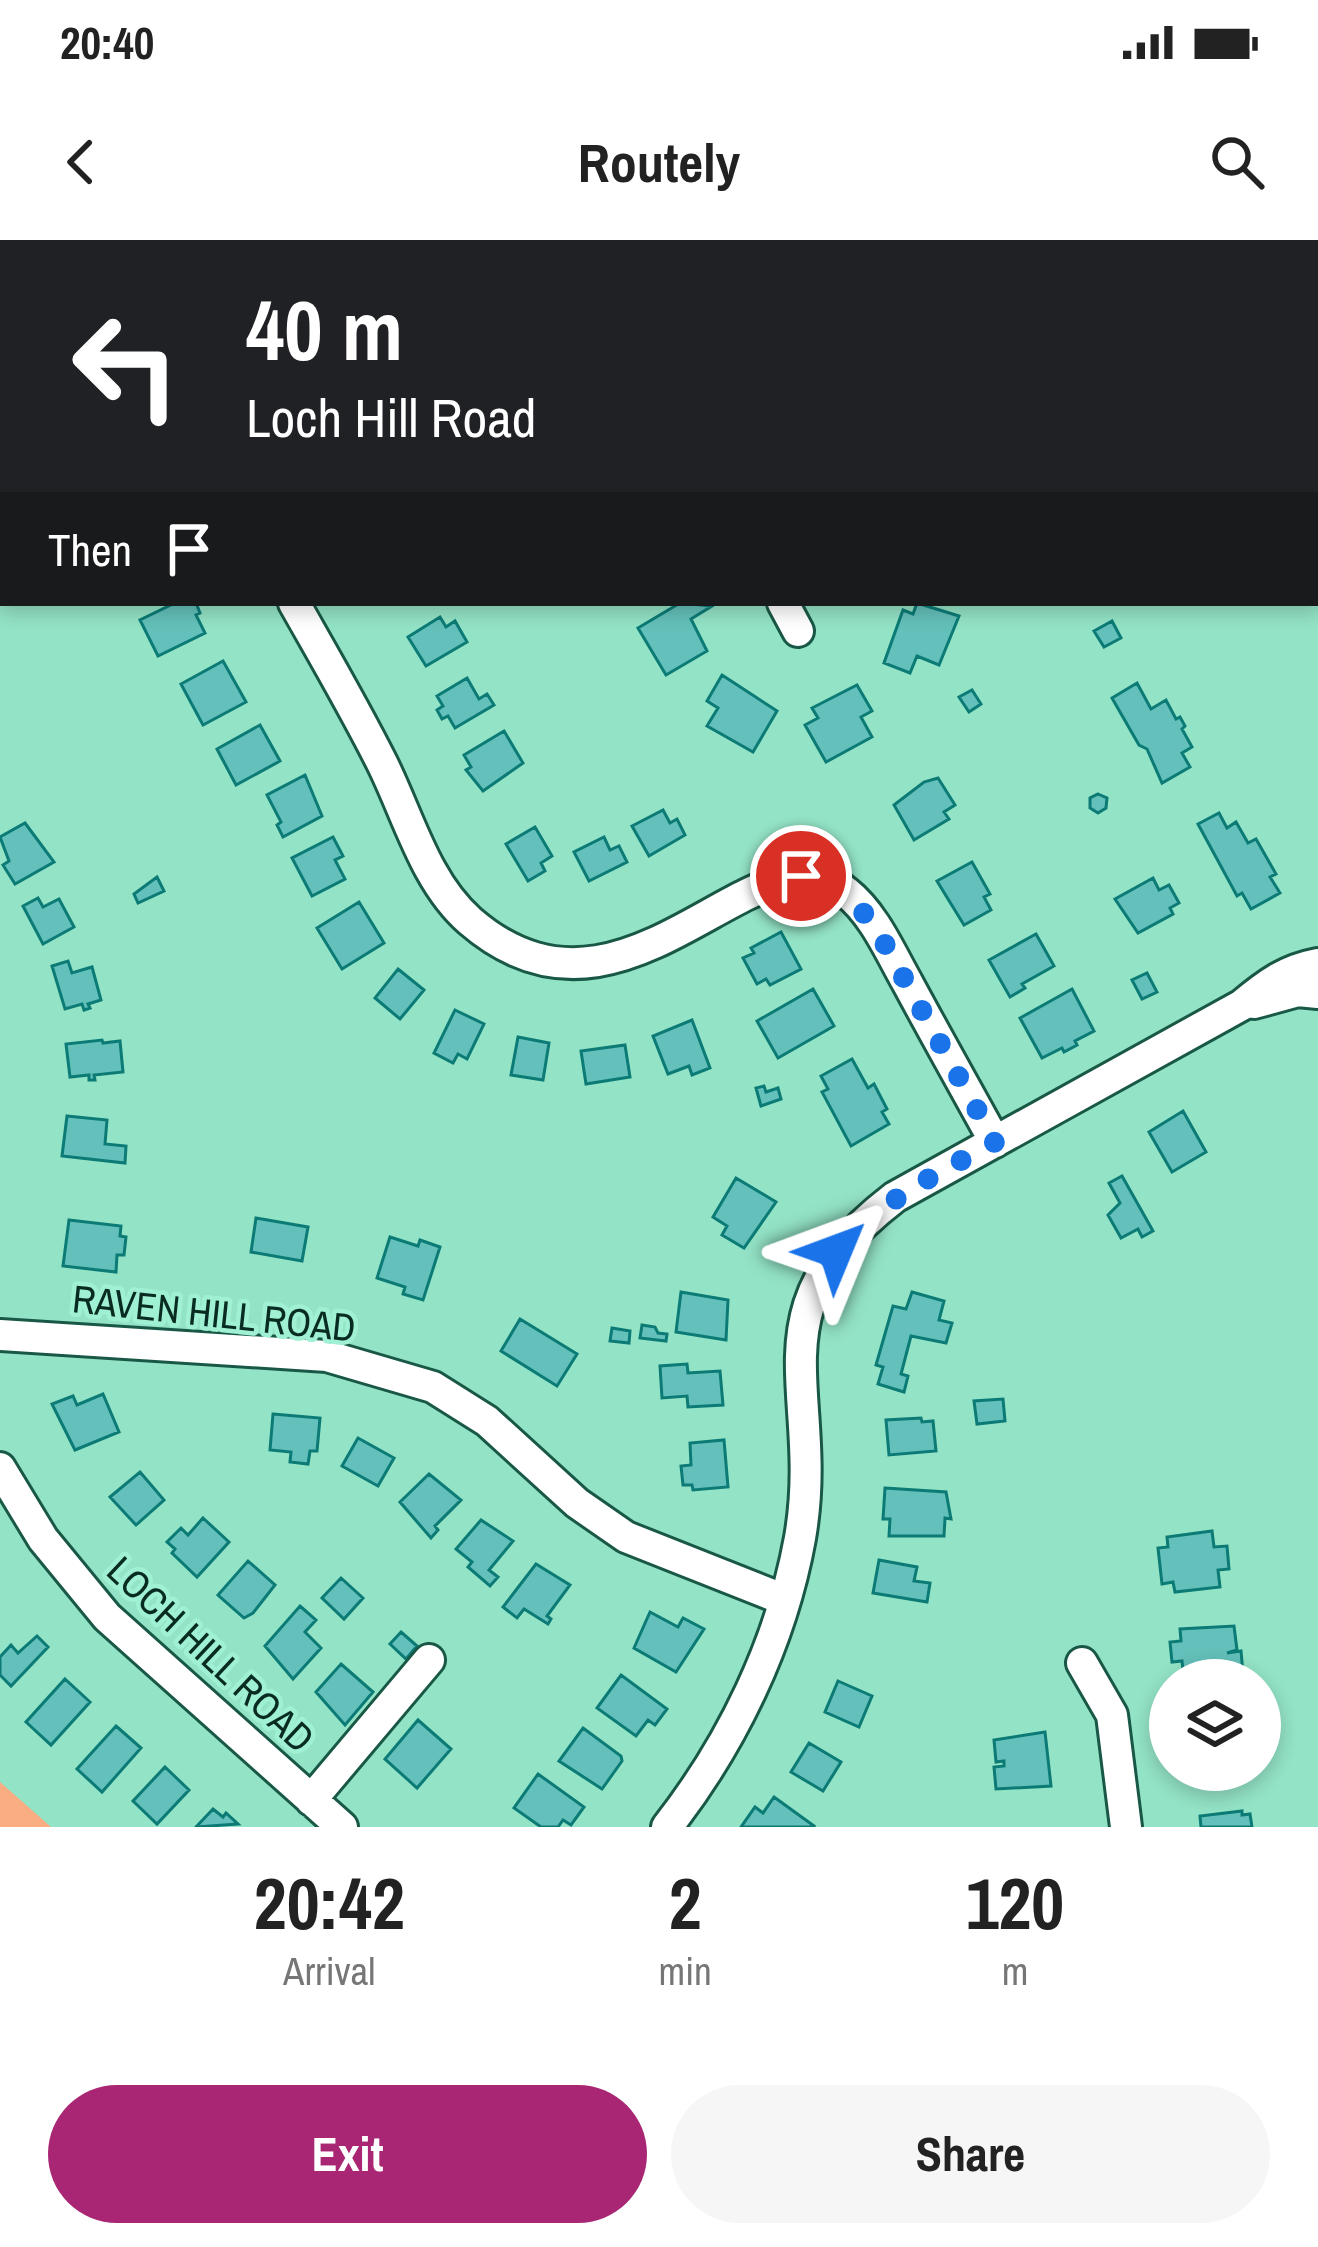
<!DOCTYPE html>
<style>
body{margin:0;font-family:"Archivo Narrow",sans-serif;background:#f6f6f6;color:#222;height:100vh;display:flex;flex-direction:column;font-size:45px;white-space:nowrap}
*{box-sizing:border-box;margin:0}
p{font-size:39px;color:#767676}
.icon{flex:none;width:66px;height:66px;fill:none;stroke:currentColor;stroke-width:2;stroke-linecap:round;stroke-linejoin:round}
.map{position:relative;height:1587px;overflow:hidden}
.sheet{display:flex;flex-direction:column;background:#fff;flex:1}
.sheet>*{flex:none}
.guide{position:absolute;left:0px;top:0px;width:1320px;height:366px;box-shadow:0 6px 18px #0003;background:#202124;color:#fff;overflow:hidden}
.fabs{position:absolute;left:1149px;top:1419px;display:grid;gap:24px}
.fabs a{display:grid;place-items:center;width:132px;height:132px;border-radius:50%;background:#fff;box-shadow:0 6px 18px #0003;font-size:60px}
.pin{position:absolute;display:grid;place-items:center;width:102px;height:102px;color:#fff;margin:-51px;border:6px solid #fff;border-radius:50%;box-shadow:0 3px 12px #0007}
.me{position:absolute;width:132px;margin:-66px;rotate:46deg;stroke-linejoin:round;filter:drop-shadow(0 0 9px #0008)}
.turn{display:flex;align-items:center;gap:42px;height:252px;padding:0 48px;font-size:54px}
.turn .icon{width:156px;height:156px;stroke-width:2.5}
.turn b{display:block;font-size:84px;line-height:102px}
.then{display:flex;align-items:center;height:114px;padding:0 48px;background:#0003;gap:24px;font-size:45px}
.eta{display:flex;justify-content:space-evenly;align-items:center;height:204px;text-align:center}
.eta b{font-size:72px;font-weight:800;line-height:84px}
.cta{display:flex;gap:24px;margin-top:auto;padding:24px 48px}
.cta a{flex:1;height:138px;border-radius:72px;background:#a82673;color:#fff;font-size:48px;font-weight:800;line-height:138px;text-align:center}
.cta a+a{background:#f6f6f6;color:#222}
.status{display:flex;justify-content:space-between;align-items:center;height:84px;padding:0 60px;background:#fff;direction:ltr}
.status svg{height:33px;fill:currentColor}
header{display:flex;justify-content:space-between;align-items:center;height:156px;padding:0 48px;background:#fff;font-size:54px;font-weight:800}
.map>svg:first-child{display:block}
.green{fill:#faad82}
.building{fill:#64c0ba;stroke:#0c7b76;stroke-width:3}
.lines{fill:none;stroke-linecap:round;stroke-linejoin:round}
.minor-casing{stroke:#195846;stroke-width:36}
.major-casing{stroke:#a17d90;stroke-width:45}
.minor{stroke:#fff;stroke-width:30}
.major{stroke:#f8cbe0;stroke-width:39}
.route{stroke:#1a73e8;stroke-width:21;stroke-dasharray:0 37.8}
.labels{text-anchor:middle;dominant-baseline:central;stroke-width:9;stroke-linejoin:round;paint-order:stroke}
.street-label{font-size:39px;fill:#092c22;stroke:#a0f0d3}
</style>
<div class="status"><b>20:40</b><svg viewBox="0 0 49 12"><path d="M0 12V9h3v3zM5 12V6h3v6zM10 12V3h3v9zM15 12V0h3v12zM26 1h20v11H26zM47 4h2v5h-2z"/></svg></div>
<header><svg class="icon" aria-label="back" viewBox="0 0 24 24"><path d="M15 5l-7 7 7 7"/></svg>Routely<svg class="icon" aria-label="search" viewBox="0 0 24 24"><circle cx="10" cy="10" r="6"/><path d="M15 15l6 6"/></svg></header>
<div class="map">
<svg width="1318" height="1587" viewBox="0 0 1318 1587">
<rect width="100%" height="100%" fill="#93e3c6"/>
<path class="green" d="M 0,1542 L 51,1587 L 0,1587 Z"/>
<path class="building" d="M 175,363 L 196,363 L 200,373 L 196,375 L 205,393 L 158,416 L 140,380 Z
M 680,363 L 712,366 L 691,379 L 707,411 L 666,435 L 638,388 Z
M 917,363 L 959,376 L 939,425 L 917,416 L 910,433 L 884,423 L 903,370 L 913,374 Z
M 440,377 L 446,387 L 455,381 L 467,402 L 426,426 L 408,397 Z
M 1112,381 L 1121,398 L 1104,407 L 1094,391 Z
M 223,421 L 246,462 L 203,485 L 181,444 Z
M 722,435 L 777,471 L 753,512 L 707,486 L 718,468 L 707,461 Z
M 467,438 L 479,459 L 487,454 L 494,465 L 455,488 L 448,476 L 442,479 L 437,470 L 443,466 L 437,456 Z
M 1137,443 L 1151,469 L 1166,460 L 1176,479 L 1180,477 L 1185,486 L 1182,489 L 1192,507 L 1182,513 L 1190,527 L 1162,543 L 1147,509 L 1139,505 L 1112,458 Z
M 857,445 L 872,471 L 861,477 L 872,497 L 826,522 L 805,485 L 818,478 L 812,468 Z
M 972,450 L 981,464 L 969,472 L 959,457 Z
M 260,485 L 280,521 L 236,545 L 217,509 Z
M 504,491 L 523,523 L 483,551 L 466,530 L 471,527 L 464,515 Z
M 305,535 L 322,576 L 283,597 L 277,585 L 281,582 L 267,555 Z
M 938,538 L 955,565 L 944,572 L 949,579 L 914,600 L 894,565 L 924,542 Z
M 1098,554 L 1107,558 L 1106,568 L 1098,573 L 1090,568 L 1090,558 Z
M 663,570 L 670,583 L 677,579 L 685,595 L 649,616 L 632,586 Z
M 1219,573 L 1227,588 L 1236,582 L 1248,603 L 1256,599 L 1276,634 L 1270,637 L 1280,653 L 1251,669 L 1242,653 L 1237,656 L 1198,584 Z
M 25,583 L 54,622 L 15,644 L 3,625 L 9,621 L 0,597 Z
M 535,587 L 552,616 L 541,623 L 545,631 L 528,641 L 506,604 Z
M 333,597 L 343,616 L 335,620 L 345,639 L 312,656 L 292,618 Z
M 604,597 L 610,610 L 619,606 L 627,622 L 589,641 L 574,612 Z
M 972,622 L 990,654 L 984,657 L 991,670 L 964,685 L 937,641 Z
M 157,637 L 164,651 L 138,663 L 134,654 Z
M 1153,638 L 1159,650 L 1169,645 L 1179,663 L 1170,668 L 1173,674 L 1138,693 L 1115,659 Z
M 38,658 L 43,667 L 59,659 L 74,687 L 43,704 L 23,666 Z
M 359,662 L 384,703 L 342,729 L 317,688 Z
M 781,692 L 801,729 L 770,745 L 766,739 L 757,744 L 743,718 L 754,713 L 751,708 Z
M 1036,694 L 1054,726 L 1022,744 L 1025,748 L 1010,757 L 989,720 Z
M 68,721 L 72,733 L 92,727 L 101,760 L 88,764 L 90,768 L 84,770 L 82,764 L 65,769 L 52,726 Z
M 398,729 L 424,750 L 400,779 L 375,758 Z
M 1147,733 L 1157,752 L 1142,759 L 1132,740 Z
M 813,749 L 834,786 L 778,818 L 757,781 Z
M 1072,749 L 1094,791 L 1075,801 L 1077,805 L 1064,812 L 1062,808 L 1042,818 L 1020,778 Z
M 455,770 L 484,784 L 467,819 L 458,814 L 453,823 L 434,813 Z
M 692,780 L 710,828 L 692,835 L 689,826 L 668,834 L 653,796 Z
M 518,797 L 549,803 L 543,840 L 511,835 Z
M 102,800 L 103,803 L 120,801 L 123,832 L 94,835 L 95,840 L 89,840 L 89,835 L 70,837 L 66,804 Z
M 625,805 L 630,837 L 586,844 L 581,811 Z
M 852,819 L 868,848 L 874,844 L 887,869 L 882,872 L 889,884 L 851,906 L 822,852 L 828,849 L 821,836 Z
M 764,846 L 766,852 L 778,848 L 781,859 L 761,866 L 756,848 Z
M 1183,871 L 1206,912 L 1172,932 L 1149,892 Z
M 67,876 L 107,880 L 105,904 L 126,906 L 125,923 L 62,916 Z
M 1122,936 L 1153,991 L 1142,997 L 1138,989 L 1121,998 L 1108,975 L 1120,963 L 1109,943 Z
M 736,938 L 776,962 L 744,1008 L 722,995 L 727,986 L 713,977 Z
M 256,978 L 308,987 L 302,1021 L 251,1012 Z
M 69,980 L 121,986 L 120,996 L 126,997 L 124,1015 L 117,1015 L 116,1032 L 63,1026 Z
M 390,997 L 418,1006 L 420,1000 L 440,1007 L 423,1060 L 403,1054 L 405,1047 L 377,1038 Z
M 681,1052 L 728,1060 L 726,1100 L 676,1092 Z
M 912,1052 L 944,1061 L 939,1080 L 952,1083 L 946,1103 L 911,1096 L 901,1134 L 908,1136 L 904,1152 L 878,1144 L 883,1127 L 876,1125 L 893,1066 L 906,1069 Z
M 520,1079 L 577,1114 L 557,1146 L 501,1111 Z
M 642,1085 L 655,1087 L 658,1093 L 667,1094 L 666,1101 L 640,1098 Z
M 612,1088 L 630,1091 L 629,1103 L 610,1101 Z
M 687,1124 L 688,1133 L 720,1131 L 723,1165 L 688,1167 L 687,1156 L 662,1158 L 660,1126 Z
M 103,1154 L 119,1192 L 75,1210 L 52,1164 L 73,1156 L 77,1165 Z
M 1003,1159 L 1005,1181 L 977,1184 L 974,1161 Z
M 273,1174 L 320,1178 L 317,1211 L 310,1211 L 308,1224 L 290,1222 L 291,1212 L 270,1210 Z
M 921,1178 L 922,1182 L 933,1181 L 936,1211 L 889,1215 L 886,1180 Z
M 358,1198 L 394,1218 L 378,1246 L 342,1226 Z
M 724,1200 L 728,1247 L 693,1250 L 692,1245 L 683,1245 L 681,1226 L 691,1225 L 690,1203 Z
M 140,1232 L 164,1260 L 136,1285 L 110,1257 Z
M 429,1234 L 461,1260 L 435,1286 L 438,1290 L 431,1298 L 400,1262 Z
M 885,1248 L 946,1252 L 951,1279 L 945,1278 L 944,1296 L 889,1296 L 890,1279 L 883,1279 Z
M 203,1278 L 229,1302 L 197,1337 L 172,1313 L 175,1309 L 167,1302 L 181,1288 L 188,1295 Z
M 481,1280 L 513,1301 L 489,1330 L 498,1337 L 490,1346 L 468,1327 L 472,1322 L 456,1309 Z
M 1212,1291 L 1214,1307 L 1227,1306 L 1229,1329 L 1218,1330 L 1220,1347 L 1175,1352 L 1173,1342 L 1162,1344 L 1158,1308 L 1168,1307 L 1167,1297 Z
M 879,1320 L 917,1327 L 914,1341 L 930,1343 L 927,1362 L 873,1353 Z
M 248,1321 L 275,1345 L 253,1373 L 244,1378 L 218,1355 Z
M 536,1324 L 570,1345 L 547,1376 L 551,1379 L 548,1384 L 524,1369 L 517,1378 L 503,1367 Z
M 341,1338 L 363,1358 L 344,1379 L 322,1358 Z
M 300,1366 L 316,1380 L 305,1392 L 321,1408 L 293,1439 L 265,1406 Z
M 650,1372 L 678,1387 L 683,1378 L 704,1389 L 676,1432 L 634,1408 Z
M 1234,1386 L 1237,1410 L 1227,1413 L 1241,1411 L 1243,1433 L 1231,1435 L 1231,1440 L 1184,1440 L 1182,1421 L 1172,1422 L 1170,1402 L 1181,1401 L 1180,1389 Z
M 401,1392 L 417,1406 L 406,1419 L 390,1404 Z
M 37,1396 L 48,1407 L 11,1446 L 0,1435 L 0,1417 L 11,1405 L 18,1413 Z
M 341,1424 L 373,1452 L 345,1485 L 316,1452 Z
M 621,1435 L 667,1469 L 655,1485 L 648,1480 L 636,1496 L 597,1468 Z
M 65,1439 L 90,1462 L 51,1505 L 26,1482 Z
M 838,1441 L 872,1456 L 859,1487 L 825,1472 Z
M 418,1480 L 451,1509 L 417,1548 L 385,1519 Z
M 116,1486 L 141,1508 L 102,1552 L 77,1529 Z
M 583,1488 L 621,1516 L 622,1521 L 602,1549 L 559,1521 Z
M 1045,1492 L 1051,1546 L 996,1549 L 994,1527 L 1004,1526 L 1004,1521 L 996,1522 L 994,1500 Z
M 809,1503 L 841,1522 L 823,1551 L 791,1532 Z
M 165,1527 L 189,1550 L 157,1584 L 133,1561 Z
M 538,1534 L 584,1567 L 571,1585 L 563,1580 L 558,1587 L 541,1587 L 514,1568 Z
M 774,1557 L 814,1586 L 813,1587 L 741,1587 L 755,1567 L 763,1573 Z
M 213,1569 L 223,1577 L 226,1573 L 238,1584 L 196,1587 Z
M 1242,1571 L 1242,1575 L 1250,1574 L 1252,1587 L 1201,1587 L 1200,1576 Z"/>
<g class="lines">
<defs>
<path id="minor" d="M 33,0 L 72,3
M 584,0 L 584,3
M 933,0 L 943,3
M 0,2 L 13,0
M 654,3 L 657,0
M 1119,3 L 1131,0
M 1317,91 L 1318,90
M 294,363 C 324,416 355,469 382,523 C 408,575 425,642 470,681 C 626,816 756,577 846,652 C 874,674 890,712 907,742 C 936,796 966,849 995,902
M 783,363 L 798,391
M 1254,763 L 1298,751 L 1318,753
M 0,1095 L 327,1116 L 433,1147 L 487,1181 L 577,1263 L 626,1297 L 785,1360
M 0,1228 L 43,1299 L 107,1377 L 342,1587
M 1082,1423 L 1112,1475 L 1126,1587
M 311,1560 L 429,1420
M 667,1587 C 732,1504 781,1403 800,1298 C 826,1149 745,1072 895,957 L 1242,765 C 1267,744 1286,730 1318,724"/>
<path id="major" d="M 1310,0 L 1311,3"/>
</defs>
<use href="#minor" class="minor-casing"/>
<use href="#major" class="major-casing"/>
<use href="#minor" class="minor"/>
<use href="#major" class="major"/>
</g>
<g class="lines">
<path class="route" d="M 801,636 C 841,638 859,666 881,697 L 995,902 C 937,934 880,961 836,1011"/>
</g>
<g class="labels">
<g class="street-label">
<text transform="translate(214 1073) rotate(6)">RAVEN HILL ROAD</text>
<text transform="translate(211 1414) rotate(43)">LOCH HILL ROAD</text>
</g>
</g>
</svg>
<div class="fabs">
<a><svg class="icon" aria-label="layers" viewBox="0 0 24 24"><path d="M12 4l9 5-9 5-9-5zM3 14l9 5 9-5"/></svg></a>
</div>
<div class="pin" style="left:801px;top:636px;background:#d93025"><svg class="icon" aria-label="arrive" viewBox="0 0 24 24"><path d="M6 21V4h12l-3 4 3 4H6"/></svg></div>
<svg class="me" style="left:836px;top:1011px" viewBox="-20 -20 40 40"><path d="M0-17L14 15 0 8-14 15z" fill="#1a73e8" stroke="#fff" stroke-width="4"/></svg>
<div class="guide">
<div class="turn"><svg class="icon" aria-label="left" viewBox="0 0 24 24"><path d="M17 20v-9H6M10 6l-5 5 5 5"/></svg><div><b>40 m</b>Loch Hill Road</div></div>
<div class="then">Then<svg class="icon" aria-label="arrive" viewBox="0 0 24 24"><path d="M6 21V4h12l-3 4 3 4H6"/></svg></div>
</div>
</div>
<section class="sheet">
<div class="eta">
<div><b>20:42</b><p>Arrival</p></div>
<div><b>2</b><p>min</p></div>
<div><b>120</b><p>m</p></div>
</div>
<div class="cta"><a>Exit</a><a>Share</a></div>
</section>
